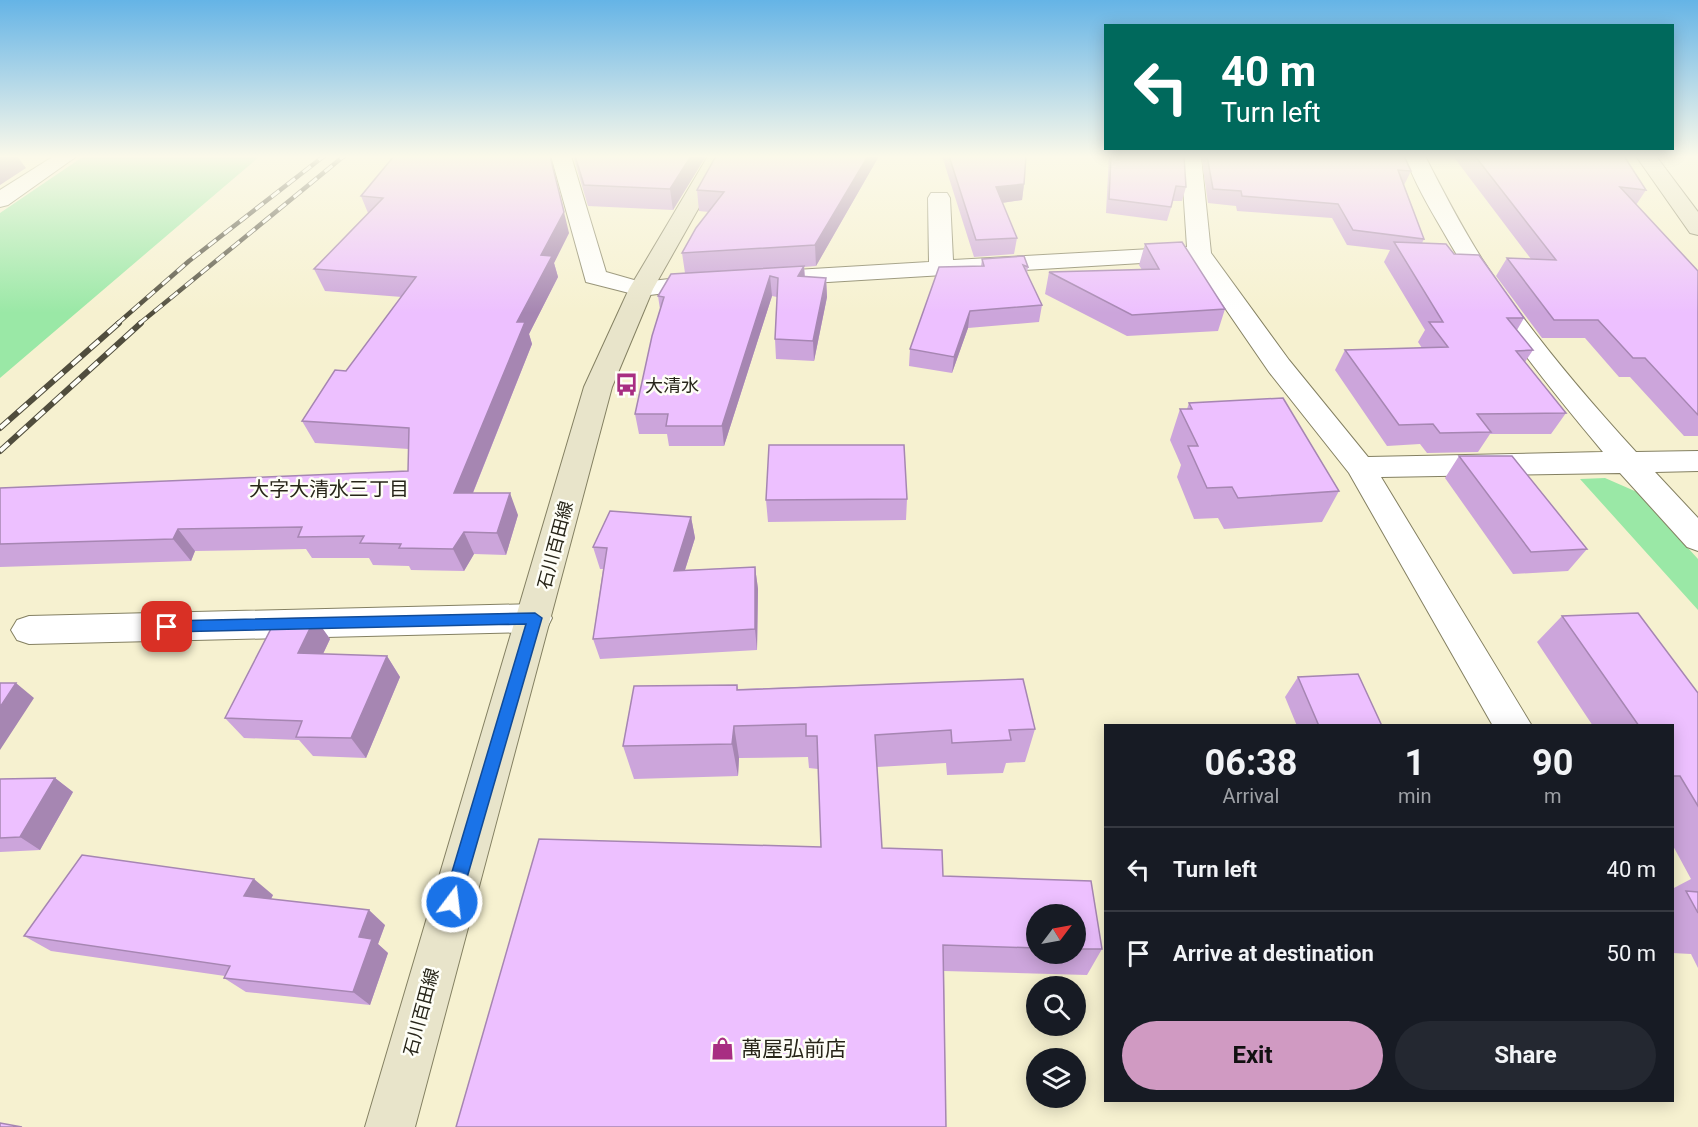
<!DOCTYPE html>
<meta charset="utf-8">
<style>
body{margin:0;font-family:Roboto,"Noto Sans JP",sans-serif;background:#242831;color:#f1f3f6;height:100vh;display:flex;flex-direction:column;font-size:22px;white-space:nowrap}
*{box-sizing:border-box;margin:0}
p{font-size:20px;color:#9ea1a6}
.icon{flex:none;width:33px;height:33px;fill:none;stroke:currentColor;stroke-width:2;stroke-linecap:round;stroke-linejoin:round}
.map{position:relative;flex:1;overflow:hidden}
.side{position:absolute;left:1104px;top:724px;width:570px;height:378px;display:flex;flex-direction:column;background:#171b24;border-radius:0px;box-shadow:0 3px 15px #0003}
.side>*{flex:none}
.top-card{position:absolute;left:1104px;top:24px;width:570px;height:126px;border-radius:0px;box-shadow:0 3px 15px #0003;background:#00695c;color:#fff;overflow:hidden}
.needle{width:39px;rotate:58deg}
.tools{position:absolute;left:1026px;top:904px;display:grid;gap:12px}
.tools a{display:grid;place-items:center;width:60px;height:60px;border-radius:50%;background:#171b24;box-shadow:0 3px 15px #0003;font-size:30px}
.pin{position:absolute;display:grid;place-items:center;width:51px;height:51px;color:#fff;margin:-26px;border-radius:12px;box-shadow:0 3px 9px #0006}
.me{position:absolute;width:66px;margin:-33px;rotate:15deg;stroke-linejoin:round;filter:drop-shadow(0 0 4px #0008)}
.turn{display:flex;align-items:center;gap:21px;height:126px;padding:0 18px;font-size:27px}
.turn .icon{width:78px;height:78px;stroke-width:2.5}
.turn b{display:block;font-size:42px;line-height:51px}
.eta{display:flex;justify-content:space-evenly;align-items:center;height:102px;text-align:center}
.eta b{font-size:36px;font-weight:700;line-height:42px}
.primary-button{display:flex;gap:12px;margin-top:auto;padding:12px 18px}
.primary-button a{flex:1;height:69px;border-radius:36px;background:#d09ac2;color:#111;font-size:24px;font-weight:700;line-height:69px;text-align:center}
.primary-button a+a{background:#242831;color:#f1f3f6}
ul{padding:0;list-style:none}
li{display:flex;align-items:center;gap:18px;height:84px;padding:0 18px;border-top:2px solid #363941}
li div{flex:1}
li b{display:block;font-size:22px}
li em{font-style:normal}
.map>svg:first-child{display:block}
.green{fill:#9ae8a6}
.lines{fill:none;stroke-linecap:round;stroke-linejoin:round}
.street-casing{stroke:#848062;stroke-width:2}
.secondary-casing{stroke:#848062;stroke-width:2}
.street{fill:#fff;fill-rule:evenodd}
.secondary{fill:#e8e4ca;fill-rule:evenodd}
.rail-far1-casing{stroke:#504d3d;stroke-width:4.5}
.rail-casing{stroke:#504d3d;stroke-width:6}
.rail-far1{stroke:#fefef7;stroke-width:3;stroke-dasharray:10;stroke-linecap:butt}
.rail{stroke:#fefef7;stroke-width:4;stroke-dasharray:12;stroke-linecap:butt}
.wall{fill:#cca5db;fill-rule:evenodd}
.shaded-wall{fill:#a686b2}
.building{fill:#edc0ff;stroke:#a686b2;stroke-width:1.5}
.route{fill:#1a73e8;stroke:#114b97;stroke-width:1.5}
.labels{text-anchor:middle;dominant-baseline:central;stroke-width:5;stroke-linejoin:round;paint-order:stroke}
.poi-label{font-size:18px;fill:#272519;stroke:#fefef7;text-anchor:start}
.street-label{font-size:18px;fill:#272519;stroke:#fefef7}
.neighbourhood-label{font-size:20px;fill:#272519;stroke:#fefef7}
.near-poi-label{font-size:21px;fill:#272519;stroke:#fefef7;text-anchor:start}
</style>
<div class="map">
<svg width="1698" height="1127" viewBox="0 0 1698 1127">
<rect width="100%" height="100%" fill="#f6f1d0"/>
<path class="green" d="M 84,156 L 260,156 L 0,378 L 0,213 Z
M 1605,478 L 1637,492 L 1698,559 L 1698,610 L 1580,479 Z"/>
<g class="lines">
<defs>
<path id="street" d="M 54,156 L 77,156 L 8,205 L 0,207 L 0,190 Z
M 551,156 L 571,156 L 606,272 L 641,282 L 708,275 L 717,277 L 720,282 L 717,287 L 641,296 L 586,282 Z
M 1181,156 L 1201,156 L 1211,253 L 1289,360 L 1368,457 L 1603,452 C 1545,383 1489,312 1444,233 C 1430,209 1414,182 1405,156 L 1425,156 C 1443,191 1461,226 1482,259 C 1527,328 1581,392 1636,452 L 1698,451 L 1698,471 L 1655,472 L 1698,518 L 1698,551 L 1687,547 L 1620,473 L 1381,477 L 1532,726 L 1493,726 L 1349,473 L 1269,372 L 1192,260 L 760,286 L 751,284 L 748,279 L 751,274 L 760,272 L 929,262 L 928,198 L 931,193 L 947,193 L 950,198 L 953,260 L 1187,247 Z
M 535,604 L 547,608 L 552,618 L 547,628 L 535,632 L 29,644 L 17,640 L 11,630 L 17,620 L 29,616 Z"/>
<path id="secondary" d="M 708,156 L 728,156 L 653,289 L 612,387 L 415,1127 L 365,1127 L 584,387 L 629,289 Z
M 1636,156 L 1656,156 L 1698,212 L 1698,235 L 1690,233 Z"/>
</defs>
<use href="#street" class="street-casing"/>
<use href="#secondary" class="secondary-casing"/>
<use href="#street" class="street"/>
<use href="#secondary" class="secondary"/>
<defs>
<path id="rail-far1" d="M 117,324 L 189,261 L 324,156
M 139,324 L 344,156"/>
<path id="rail" d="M 0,428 L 119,323
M 0,451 L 141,323"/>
</defs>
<use href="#rail-far1" class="rail-far1-casing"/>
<use href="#rail" class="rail-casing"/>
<use href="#rail-far1" class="rail-far1"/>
<use href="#rail" class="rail"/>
</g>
<path class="wall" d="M 394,156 L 569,233 L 554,263 L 558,277 L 529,334 L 532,344 L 473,493 L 518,515 L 506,555 L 474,554 L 464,571 L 411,570 L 409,566 L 373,565 L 369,558 L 312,558 L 306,549 L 195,551 L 191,561 L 0,567 L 0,488 L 408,471 L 409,449 L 315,443 L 302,421 L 346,371 L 402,297 L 325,291 L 314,269 L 368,213 L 361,196 Z
M 573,156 L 706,156 L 673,210 L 588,206 Z
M 879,156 L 816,266 L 804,267 L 805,277 L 826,278 L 827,297 L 814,361 L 776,359 L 775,339 L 777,297 L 772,296 L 724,446 L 669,446 L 667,434 L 639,434 L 635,414 L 660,309 L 658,296 L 685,273 L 682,253 L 709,212 L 699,211 L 697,190 Z
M 942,156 L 1026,156 L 1024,184 L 1022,200 L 1002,203 L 1017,238 L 1014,254 L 974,257 Z
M 1109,156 L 1184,156 L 1186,187 L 1182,201 L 1173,201 L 1167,221 L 1106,213 Z
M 1201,156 L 1404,156 L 1411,171 L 1404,185 L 1424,239 L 1422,243 L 1454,254 L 1524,318 L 1517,330 L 1533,350 L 1525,362 L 1566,413 L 1551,434 L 1490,434 L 1478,452 L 1427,453 L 1420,444 L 1387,446 L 1335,370 L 1345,350 L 1422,348 L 1418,342 L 1425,330 L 1384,262 L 1390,250 L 1347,245 L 1332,218 L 1237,211 L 1236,206 L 1208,203 Z
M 1453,156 L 1624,156 L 1646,190 L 1636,205 L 1698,271 L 1698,436 L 1684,436 L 1630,377 L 1619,377 L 1585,338 L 1542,338 L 1496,276 L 1507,258 L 1531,259 Z
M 1145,244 L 1225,309 L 1218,331 L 1127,336 L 1045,294 L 1049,272 L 1142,270 L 1139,265 Z
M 1024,256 L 1028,267 L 1027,274 L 1042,305 L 1039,322 L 968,328 L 952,373 L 909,366 L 910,349 L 981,266 L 982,259 Z
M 1189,403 L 1339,491 L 1322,522 L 1224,529 L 1218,518 L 1194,519 L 1177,477 L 1181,465 L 1170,440 L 1180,409 L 1187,409 Z
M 1459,456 L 1587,549 L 1568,571 L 1513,574 L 1445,478 Z
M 907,499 L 906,520 L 768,522 L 766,500 Z
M 691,517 L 695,538 L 685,570 L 755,567 L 758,589 L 757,650 L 600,659 L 593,639 L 603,569 L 600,569 L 593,547 Z
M 1562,616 L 1698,693 L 1698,968 L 1691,954 L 1672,953 L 1672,889 L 1691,879 L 1672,844 L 1672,726 L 1593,726 L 1537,642 Z
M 315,618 L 330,639 L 323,654 L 387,656 L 400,677 L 366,758 L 313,756 L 299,740 L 244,738 L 225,718 Z
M 1298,677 L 1382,726 L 1297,726 L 1285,697 Z
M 1023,679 L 1035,729 L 1025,762 L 1006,763 L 1003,773 L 947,775 L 946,763 L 877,767 L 882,848 L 942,850 L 943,876 L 1091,881 L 1102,949 L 1087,975 L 944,971 L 946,1127 L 456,1127 L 539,839 L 821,847 L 818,769 L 809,768 L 808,757 L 739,758 L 738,776 L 634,779 L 623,746 L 634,686 L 737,685 L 738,689 ZM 1036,915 L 1076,915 L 1076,954 L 1036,954 Z
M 55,778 L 73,792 L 40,850 L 0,852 L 0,779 Z
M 273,895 L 271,899 L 385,925 L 378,944 L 388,953 L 370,1005 L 246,992 L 224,978 L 225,976 L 51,951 L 24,936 Z"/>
<path class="shaded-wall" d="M 0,156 L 17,156 L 26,168 L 0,185 Z
M 691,156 L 706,156 L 673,210 L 670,189 Z
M 868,156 L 879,156 L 816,266 L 815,245 Z
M 1024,184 L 1022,200 L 994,204 L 996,187 Z
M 564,212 L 569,233 L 554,263 L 558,277 L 529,334 L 532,344 L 464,515 L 454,493 L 541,255 Z
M 804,266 L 805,285 L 798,276 Z
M 770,276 L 772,296 L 724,446 L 722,426 Z
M 826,278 L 827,297 L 814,361 L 813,341 Z
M 970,311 L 968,328 L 952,373 L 954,357 Z
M 510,493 L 518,515 L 506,555 L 497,533 Z
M 691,517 L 695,538 L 678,592 L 674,571 Z
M 178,529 L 195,551 L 191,561 L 173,539 Z
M 464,532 L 474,554 L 464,571 L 453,549 Z
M 755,567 L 758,589 L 757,650 L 755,629 Z
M 315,618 L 330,639 L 314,673 L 298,653 Z
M 387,656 L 400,677 L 366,758 L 351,738 Z
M 16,683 L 34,698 L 0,750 L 0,707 Z
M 734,726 L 739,758 L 738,776 L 732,744 Z
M 55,778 L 73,792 L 40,850 L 20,837 Z
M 254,879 L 273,895 L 264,912 L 244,896 Z
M 369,910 L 385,925 L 378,944 L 388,953 L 370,1005 L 353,992 L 359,937 Z"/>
<path class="building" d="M 394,156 L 550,156 L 564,212 L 541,255 L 552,256 L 517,322 L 525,322 L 454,493 L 510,493 L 497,533 L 464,532 L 453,549 L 399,548 L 401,544 L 360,543 L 364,536 L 298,537 L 302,527 L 178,529 L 173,539 L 0,544 L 0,488 L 408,471 L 409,428 L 302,421 L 335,370 L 346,371 L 416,277 L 314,269 L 383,198 L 361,196 Z
M 575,156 L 691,156 L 670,189 L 584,185 Z
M 716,156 L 868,156 L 815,245 L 682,253 L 696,228 L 724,192 L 697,190 Z
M 949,156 L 1026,156 L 1024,184 L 996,187 L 1017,238 L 976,240 Z
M 1111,156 L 1184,156 L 1186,187 L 1176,186 L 1171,207 L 1109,199 Z
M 1207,156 L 1404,156 L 1411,171 L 1398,170 L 1424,239 L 1353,230 L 1338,204 L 1242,196 L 1241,191 L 1213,189 Z
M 1475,156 L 1624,156 L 1646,190 L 1620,187 L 1698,271 L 1698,415 L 1645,358 L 1633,358 L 1598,320 L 1554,320 L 1507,258 L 1556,260 Z
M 1182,242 L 1225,309 L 1132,315 L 1049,272 L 1159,269 L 1145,244 Z
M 1394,242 L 1446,244 L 1454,254 L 1479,255 L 1524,318 L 1507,318 L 1533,350 L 1516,351 L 1566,413 L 1477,414 L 1491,432 L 1440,433 L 1433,424 L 1399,425 L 1345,350 L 1448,347 L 1429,322 L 1443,322 Z
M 1024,256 L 1028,267 L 1023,265 L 1042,305 L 970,311 L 954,357 L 910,349 L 939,267 L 984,266 L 982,259 Z
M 804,266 L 798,276 L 826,278 L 813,341 L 775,339 L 778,278 L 770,276 L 722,426 L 666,426 L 668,414 L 635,414 L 652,336 L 664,297 L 658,296 L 671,274 Z
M 1283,398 L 1339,491 L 1238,498 L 1232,487 L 1207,488 L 1188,446 L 1198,446 L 1180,409 L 1192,409 L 1189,403 Z
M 769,445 L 904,445 L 907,499 L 766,500 Z
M 1459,456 L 1512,456 L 1587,549 L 1531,552 Z
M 610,511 L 691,517 L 674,571 L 755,567 L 755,629 L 593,639 L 607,548 L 593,547 Z
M 1638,613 L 1698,693 L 1698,806 L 1680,776 L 1673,776 L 1672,775 L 1672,726 L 1639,726 L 1562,616 Z
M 315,618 L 298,653 L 387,656 L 351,738 L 296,737 L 302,721 L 225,718 L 276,619 Z
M 1358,674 L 1382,726 L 1319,726 L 1298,677 Z
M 1023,679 L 1035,729 L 1009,730 L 1011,740 L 952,743 L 951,730 L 875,735 L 882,848 L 942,850 L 943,876 L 1091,881 L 1102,949 L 1076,949 L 1076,915 L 1036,915 L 1036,948 L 943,945 L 946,1127 L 456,1127 L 539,839 L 821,847 L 817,736 L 806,736 L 806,724 L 734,726 L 732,744 L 623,746 L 634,686 L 737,685 L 737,690 Z
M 0,683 L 16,683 L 0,707 Z
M 55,778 L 20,837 L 0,838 L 0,779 Z
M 82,855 L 254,879 L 244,896 L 369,910 L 359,937 L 372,939 L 353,992 L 224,978 L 230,966 L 24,936 Z
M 1686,891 L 1698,892 L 1698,913 Z
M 0,1123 L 22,1127 L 0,1127 Z"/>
<linearGradient id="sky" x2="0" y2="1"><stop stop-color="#65b4e6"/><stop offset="0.5" stop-color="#fbf9ea"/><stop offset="1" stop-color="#fbf9ea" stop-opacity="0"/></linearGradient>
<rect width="1698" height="313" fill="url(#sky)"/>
<path class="route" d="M 535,613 L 542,618 L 460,902 L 458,909 L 452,911 L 445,909 L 443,902 L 526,624 L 167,632 L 160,627 L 167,621 Z"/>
<defs>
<symbol id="bus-bare" viewBox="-9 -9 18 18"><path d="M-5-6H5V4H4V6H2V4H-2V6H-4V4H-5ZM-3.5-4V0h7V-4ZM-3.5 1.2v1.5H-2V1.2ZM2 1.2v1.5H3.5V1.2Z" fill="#a82e82" stroke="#fefef7" stroke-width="2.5" paint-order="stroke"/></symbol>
<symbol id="shop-bare" viewBox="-9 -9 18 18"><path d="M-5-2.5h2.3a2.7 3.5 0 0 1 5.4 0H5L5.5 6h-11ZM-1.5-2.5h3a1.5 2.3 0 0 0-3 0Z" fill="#a82e82" stroke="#fefef7" stroke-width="2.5" paint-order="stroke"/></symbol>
</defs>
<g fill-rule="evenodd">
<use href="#bus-bare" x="610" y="368" width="33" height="33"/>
<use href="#shop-bare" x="706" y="1032" width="33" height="33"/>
</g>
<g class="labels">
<g class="poi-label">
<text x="645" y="385">大清水</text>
</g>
<g class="street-label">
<text transform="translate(555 545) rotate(-75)">石川百田線</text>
<text transform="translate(421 1012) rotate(-75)">石川百田線</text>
</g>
<g class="neighbourhood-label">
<text x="329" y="489">大字大清水三丁目</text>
</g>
<g class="near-poi-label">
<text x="741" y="1049">萬屋弘前店</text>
</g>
</g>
</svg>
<div class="tools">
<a><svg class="needle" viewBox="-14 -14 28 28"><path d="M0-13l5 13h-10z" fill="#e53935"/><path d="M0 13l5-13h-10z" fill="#9ea1a6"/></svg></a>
<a><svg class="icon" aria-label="search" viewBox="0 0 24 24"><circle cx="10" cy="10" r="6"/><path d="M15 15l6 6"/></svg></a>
<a><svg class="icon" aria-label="layers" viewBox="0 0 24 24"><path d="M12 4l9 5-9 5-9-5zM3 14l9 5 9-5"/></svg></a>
</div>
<div class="pin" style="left:167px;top:627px;background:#d93025"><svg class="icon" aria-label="arrive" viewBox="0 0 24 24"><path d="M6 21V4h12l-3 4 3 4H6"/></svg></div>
<svg class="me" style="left:452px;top:902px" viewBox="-20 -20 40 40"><circle r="17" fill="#1a73e8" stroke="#fff" stroke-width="3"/><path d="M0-11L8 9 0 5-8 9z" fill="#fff"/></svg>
<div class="top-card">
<div class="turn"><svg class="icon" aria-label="left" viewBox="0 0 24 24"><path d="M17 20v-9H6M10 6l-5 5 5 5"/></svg><div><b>40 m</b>Turn left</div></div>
</div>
<section class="side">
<div class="eta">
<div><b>06:38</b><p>Arrival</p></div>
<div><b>1</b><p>min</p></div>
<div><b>90</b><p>m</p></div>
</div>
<ul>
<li><svg class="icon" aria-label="left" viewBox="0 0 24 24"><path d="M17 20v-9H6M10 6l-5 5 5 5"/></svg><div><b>Turn left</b></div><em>40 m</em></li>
<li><svg class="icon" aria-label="arrive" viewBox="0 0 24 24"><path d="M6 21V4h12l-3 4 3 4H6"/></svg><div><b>Arrive at destination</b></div><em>50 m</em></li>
</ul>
<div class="primary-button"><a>Exit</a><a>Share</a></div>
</section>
</div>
